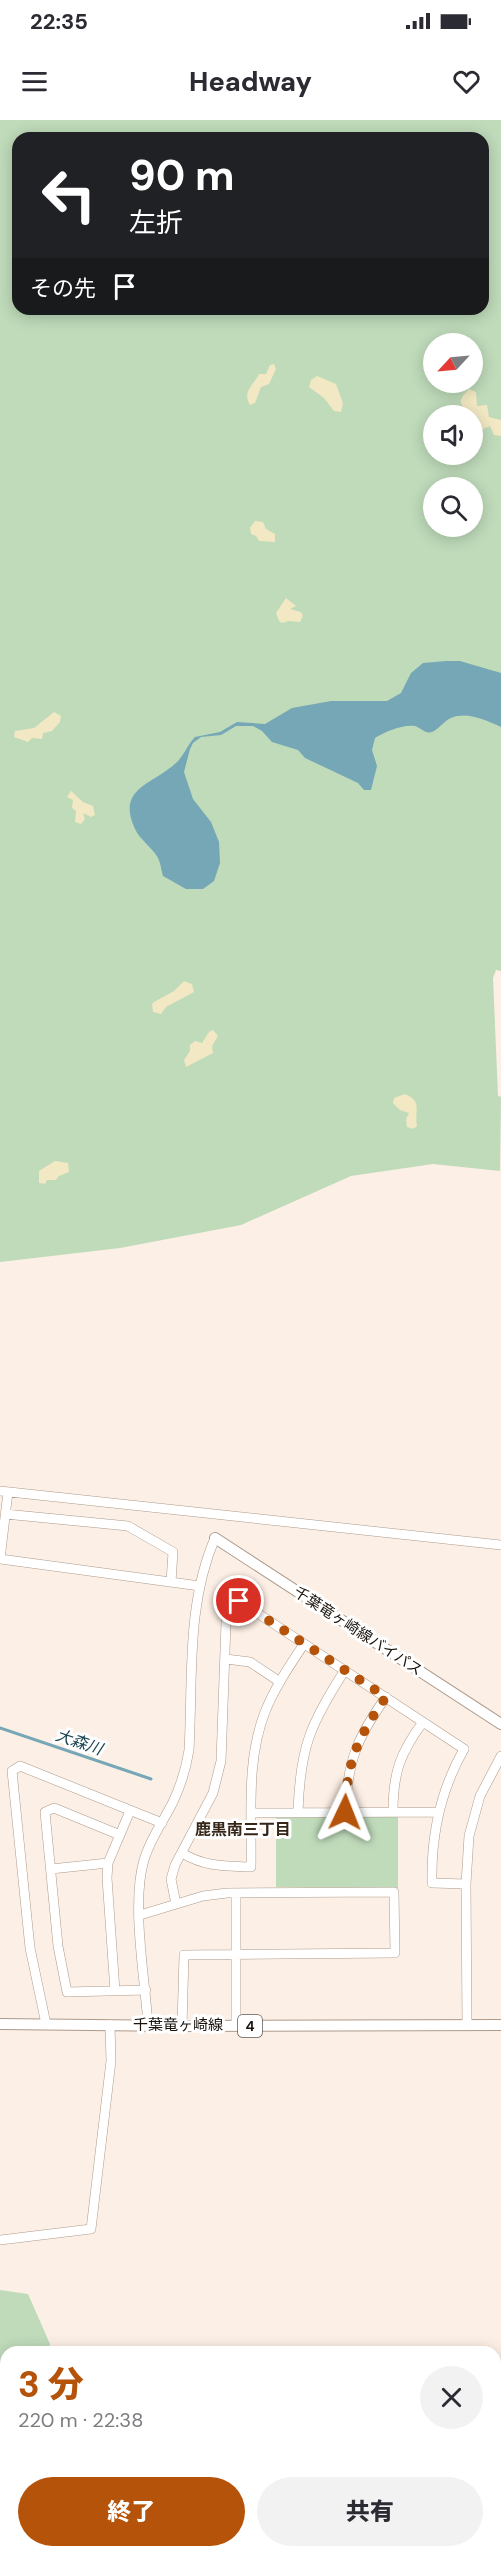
<!DOCTYPE html>
<html lang="ja">
<meta charset="utf-8">
<style>
body{margin:0;font-family:"DM Sans","Noto Sans JP",sans-serif;background:#f2f2f3;color:#2b2b33;height:100vh;display:flex;flex-direction:column;font-size:22px;white-space:nowrap}
*{box-sizing:border-box;margin:0}
p{font-size:20px;color:#7c7c81}
.icon{flex:none;width:33px;height:33px;fill:none;stroke:currentColor;stroke-width:2;stroke-linecap:round;stroke-linejoin:round}
.map{position:relative;flex:1;overflow:hidden}
.side{position:absolute;left:0px;top:2226px;width:501px;height:212px;display:flex;flex-direction:column;background:#fff;border-radius:18px 18px 0 0;box-shadow:0 3px 15px #0003}
.side>*{flex:none}
.top-card{position:absolute;left:12px;top:12px;width:477px;height:183px;border-radius:18px;box-shadow:0 3px 15px #0003;background:#202124;color:#fff;overflow:hidden}
.needle{width:39px;rotate:244deg}
.buttons{position:absolute;left:423px;top:213px;display:grid;gap:12px}
.buttons a{display:grid;place-items:center;width:60px;height:60px;border-radius:50%;background:#fff;box-shadow:0 3px 15px #0003;font-size:30px}
.pin{position:absolute;display:grid;place-items:center;width:51px;height:51px;color:#fff;margin:-26px;border:3px solid #fff;border-radius:50%;box-shadow:0 2px 6px #0007}
.me{position:absolute;width:66px;margin:-33px;rotate:2deg;stroke-linejoin:round;filter:drop-shadow(0 0 4px #0008)}
.turn{display:flex;align-items:center;gap:21px;height:126px;padding:0 18px;font-size:27px}
.turn .icon{width:78px;height:78px;stroke-width:2.5}
.turn b{display:block;font-size:42px;line-height:51px}
.then{display:flex;align-items:center;height:57px;padding:0 18px;background:#0003;gap:12px;font-size:22px}
.round{display:grid;place-items:center;flex:none;width:63px;height:63px;border-radius:32px;background:#f2f2f3}
.head{display:flex;align-items:center;justify-content:space-between;height:102px;padding:0 18px}
h1{font-size:36px;font-weight:800;line-height:45px;color:#b45309}
.primary-button{display:flex;gap:12px;margin-top:auto;padding:12px 18px}
.primary-button a{flex:1;height:69px;border-radius:36px;background:#b45309;color:#fff;font-size:24px;font-weight:800;line-height:69px;text-align:center}
.primary-button a+a{background:#f2f2f3;color:#2b2b33}
.status{display:flex;justify-content:space-between;align-items:center;height:42px;padding:0 30px;background:#fff;direction:ltr}
.status svg{height:16px;fill:currentColor}
header{display:flex;justify-content:space-between;align-items:center;height:78px;padding:0 18px;background:#fff;font-size:27px;font-weight:800}
.map>svg:first-child{display:block}
.green{fill:#bfdbba;fill-rule:evenodd}
.sand{fill:#f2e8c3}
.water{fill:#76a7b7}
.lines{fill:none;stroke-linecap:round;stroke-linejoin:round}
.stream{stroke:#76a7b7;stroke-width:3}
.minor-casing{stroke:#ae9a8a;stroke-width:10}
.major-casing{stroke:#ae9a8a;stroke-width:12}
.minor{stroke:#fff;stroke-width:9}
.major{stroke:#fff;stroke-width:10}
.route{stroke:#b45309;stroke-width:10;stroke-dasharray:0 18}
.labels{text-anchor:middle;dominant-baseline:central;stroke-width:6;stroke-linejoin:round;paint-order:stroke}
.shield{fill:#fff;stroke:#5f5a56;stroke-width:1.5}
.shield-label{font-size:14px;font-weight:bold;fill:#1a130d}
.street-label{font-size:15px;fill:#1a130d;stroke:#fff}
.water-label{font-size:16px;font-style:italic;fill:#194552;stroke:#fff}
.neighbourhood-label{font-size:16px;font-weight:bold;fill:#362618;stroke:#fff}
</style>
<div class="status"><b>22:35</b><svg viewBox="0 0 49 12"><path d="M0 12V9h3v3zM5 12V6h3v6zM10 12V3h3v9zM15 12V0h3v12zM26 1h20v11H26zM47 4h2v5h-2z"/></svg></div>
<header><svg class="icon" aria-label="menu" viewBox="0 0 24 24"><path d="M4 6h16M4 12h16M4 18h16"/></svg>Headway<svg class="icon" aria-label="heart" viewBox="0 0 24 24"><path d="M12 20l-8-8c-3-5 5-10 8-4 3-6 11-1 8 4z"/></svg></header>
<div class="map">
<svg width="501" height="2437" viewBox="0 0 501 2437">
<rect width="100%" height="100%" fill="#fcefe5"/>
<path class="green" d="M 0,0 L 501,0 L 501,851 L 496,850 L 493,858 L 498,976 L 501,977 L 500,1051 L 433,1044 L 351,1056 L 241,1105 L 120,1128 L 0,1142 ZM 18,18 L 483,18 L 483,189 L 18,189 ZM 434,224 L 472,224 L 472,262 L 434,262 ZM 434,296 L 472,296 L 472,334 L 434,334 ZM 434,368 L 472,368 L 472,406 L 434,406 Z
M 276,1697 L 398,1697 L 398,1768 L 276,1767 Z
M 0,2170 L 28,2174 L 50,2224 L 50,2232 L 6,2232 L 6,2285 L 0,2284 Z
M 0,2354 L 6,2354 L 6,2432 L 41,2432 L 39,2437 L 0,2437 Z"/>
<path class="sand" d="M 274,244 L 276,249 L 269,264 L 261,267 L 255,283 L 250,285 C 242,271 253,266 259,254 L 266,254 L 270,245 Z
M 317,256 L 336,264 L 343,283 L 341,292 L 334,291 L 324,278 L 309,267 L 311,260 Z
M 469,269 L 476,272 L 477,286 L 487,285 L 489,297 L 501,300 L 501,316 L 494,315 L 490,306 L 480,310 L 478,297 L 475,297 L 473,306 L 472,296 L 464,295 C 467,283 452,286 469,269 Z
M 255,401 L 263,402 L 266,409 L 275,414 L 275,422 L 259,421 L 256,416 L 251,414 L 250,408 Z
M 286,478 L 296,486 L 290,489 L 301,492 L 303,496 L 300,502 L 289,501 L 282,503 L 279,501 L 276,493 Z
M 54,592 L 61,596 L 60,602 L 52,611 L 43,613 L 42,619 L 32,618 L 28,622 L 14,617 L 15,611 L 34,608 Z
M 71,671 L 83,682 L 93,686 L 95,695 L 91,697 L 83,693 L 85,699 L 81,704 L 75,702 L 76,691 L 72,688 L 73,680 L 67,677 Z
M 184,861 L 192,864 L 194,872 L 166,887 L 161,894 L 153,892 L 152,884 L 154,882 L 174,871 Z
M 213,910 L 218,916 L 212,926 L 213,933 L 186,947 L 184,940 L 190,931 L 190,925 L 195,921 L 202,923 L 209,912 Z
M 405,974 C 423,982 414,989 417,1006 L 413,1009 L 407,1007 L 406,999 L 409,993 L 400,990 L 393,983 L 394,978 Z
M 55,1041 L 68,1043 L 69,1052 L 59,1056 L 56,1060 L 47,1060 L 45,1064 L 39,1063 L 39,1051 Z"/>
<path class="water" d="M 446,541 L 460,541 L 501,553 L 501,607 C 487,601 468,591 451,598 C 444,601 439,609 432,612 C 425,614 421,608 415,606 C 403,604 384,612 375,618 L 372,630 L 377,646 L 371,670 L 364,670 L 358,663 L 305,638 L 298,630 L 272,622 L 262,611 L 253,606 L 236,606 L 221,615 L 201,617 L 193,623 L 190,629 L 184,652 L 193,679 L 211,702 L 219,722 L 220,743 L 214,761 L 203,769 L 186,769 L 163,756 C 161,750 161,744 158,738 C 152,727 140,720 135,709 C 116,668 152,665 176,643 C 184,636 187,625 195,617 L 220,612 L 237,602 L 265,604 L 292,588 L 331,581 L 387,581 L 401,573 L 411,553 L 423,543 Z"/>
<g class="lines">
<path class="stream" d="M 0,1608 L 151,1659"/>
<defs>
<path id="minor" d="M 0,1371 L 501,1425
M 8,1372 L 0,1439 L 200,1466
M 5,1394 L 128,1406 L 173,1432 L 171,1462
M 226,1539 L 250,1542 L 280,1562
M 298,1692 C 300,1628 310,1604 345,1550
M 345,1692 C 348,1641 356,1619 386,1577
M 393,1692 C 393,1653 400,1633 423,1602
M 252,1693 L 438,1692
M 120,1715 L 54,1688 L 45,1692 L 58,1826 L 67,1872 L 146,1870
M 182,1733 C 205,1747 225,1746 251,1747 C 252,1695 246,1640 265,1592 C 275,1567 290,1545 304,1524
M 51,1749 L 108,1743
M 236,1773 L 236,1906
M 176,1784 L 171,1759 L 175,1745 L 213,1673 L 221,1641 L 226,1503 L 230,1485 L 239,1481 L 464,1629 C 440,1671 431,1715 432,1763 L 466,1764
M 140,1795 L 203,1776 L 227,1773 L 394,1772 L 395,1833 L 184,1835 L 182,1906
M 115,1871 L 107,1758 L 108,1743 L 130,1691
M 46,1904 L 30,1828 L 12,1651 L 20,1646 L 162,1703
M 148,1905 C 145,1858 131,1784 144,1740 C 150,1719 163,1702 173,1682 C 181,1665 186,1649 189,1630 C 193,1559 186,1485 215,1418
M 467,1905 L 466,1764 L 469,1716 L 480,1676 L 501,1636
M 0,2120 L 91,2109 L 111,1941 L 110,1905"/>
<path id="major" d="M 215,1418 L 501,1604
M 0,1904 L 182,1906 L 501,1905"/>
</defs>
<use href="#minor" class="minor-casing"/>
<use href="#major" class="major-casing"/>
<use href="#minor" class="minor"/>
<use href="#major" class="major"/>
</g>
<g class="lines">
<path class="route" d="M 239,1481 L 386,1577 C 357,1619 347,1641 345,1692"/>
</g>
<g class="labels">
<rect class="shield" x="238" y="1895" width="24" height="22" rx="4.5"/>
<g class="shield-label">
<text x="250" y="1906">4</text>
</g>
<g class="street-label">
<text transform="translate(358 1511) rotate(33)">千葉竜ヶ崎線バイパス</text>
<text x="178" y="1905">千葉竜ヶ崎線</text>
</g>
<g class="water-label">
<text transform="translate(79 1622) rotate(19)">大森川</text>
</g>
<g class="neighbourhood-label">
<text x="243" y="1709">鹿黒南三丁目</text>
</g>
</g>
</svg>
<div class="buttons">
<a><svg class="needle" viewBox="-14 -14 28 28"><path d="M0-13l5 13h-10z" fill="#e53935"/><path d="M0 13l5-13h-10z" fill="#7c7c81"/></svg></a>
<a><svg class="icon" aria-label="sound" viewBox="0 0 24 24"><path d="M4 9h4l5-4v14l-5-4H4zM17 9q2 3 0 6"/></svg></a>
<a><svg class="icon" aria-label="search" viewBox="0 0 24 24"><circle cx="10" cy="10" r="6"/><path d="M15 15l6 6"/></svg></a>
</div>
<div class="pin" style="left:239px;top:1481px;background:#d93025"><svg class="icon" aria-label="arrive" viewBox="0 0 24 24"><path d="M6 21V4h12l-3 4 3 4H6"/></svg></div>
<svg class="me" style="left:345px;top:1692px" viewBox="-20 -20 40 40"><path d="M0-17L14 15 0 8-14 15z" fill="#b45309" stroke="#fff" stroke-width="4"/></svg>
<div class="top-card">
<div class="turn"><svg class="icon" aria-label="left" viewBox="0 0 24 24"><path d="M17 20v-9H6M10 6l-5 5 5 5"/></svg><div><b>90 m</b>左折</div></div>
<div class="then">その先<svg class="icon" aria-label="arrive" viewBox="0 0 24 24"><path d="M6 21V4h12l-3 4 3 4H6"/></svg></div>
</div>
<section class="side">
<div class="head"><div><h1>3 分</h1><p>220 m · 22:38</p></div><a class="round"><svg class="icon" aria-label="close" viewBox="0 0 24 24"><path d="M6 6l12 12M18 6L6 18"/></svg></a></div>
<div class="primary-button"><a>終了</a><a>共有</a></div>
</section>
</div>
